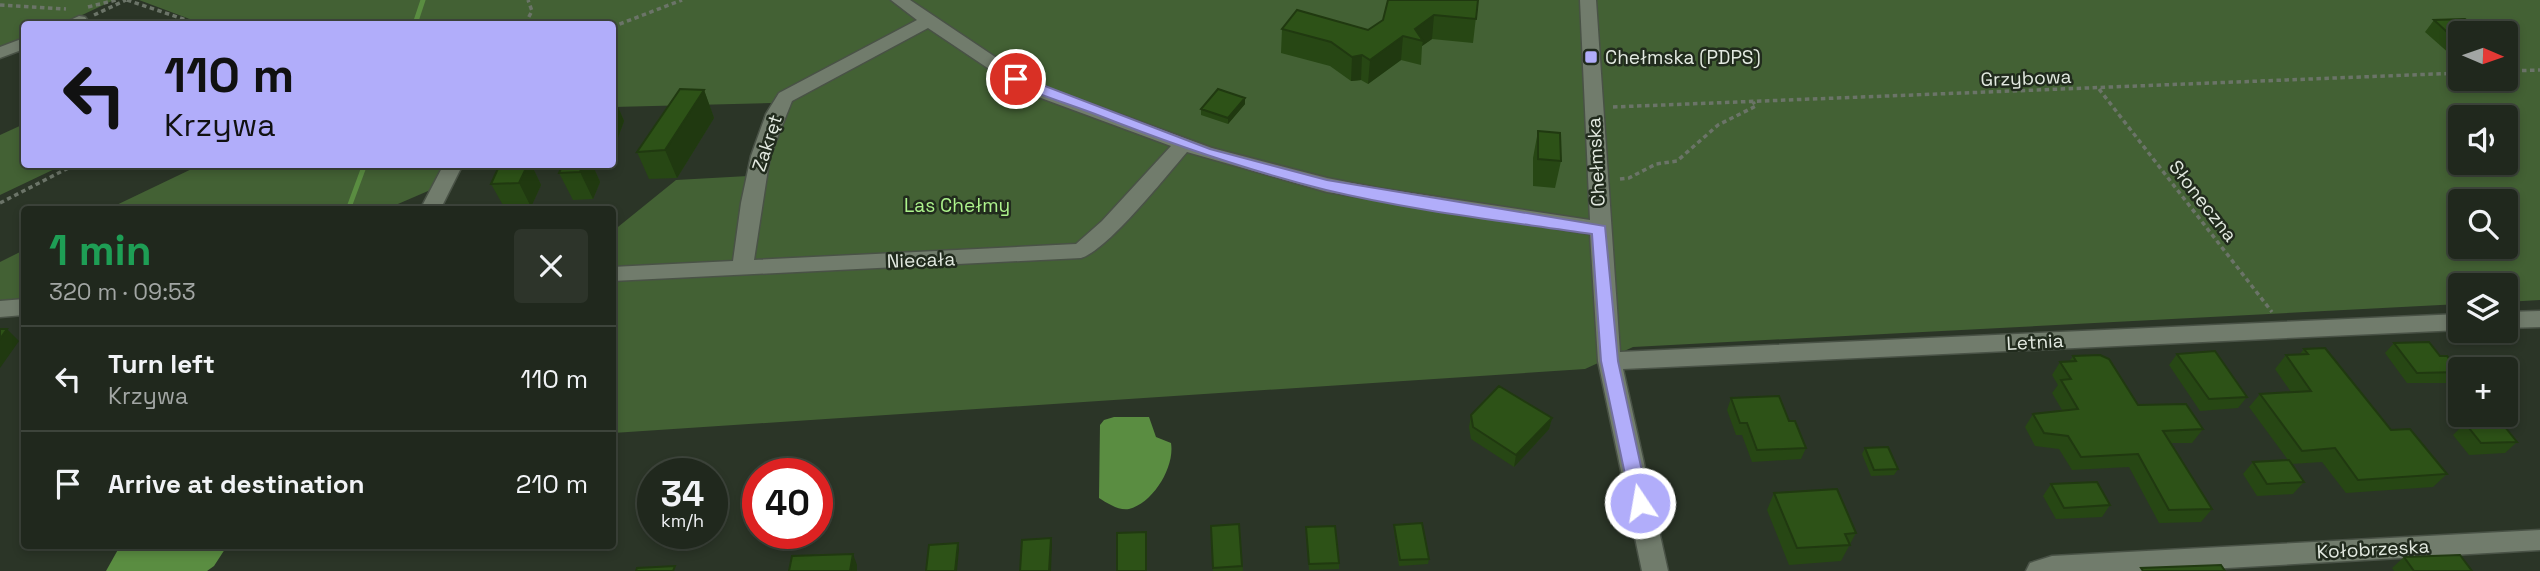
<!DOCTYPE html>
<meta charset="utf-8">
<style>
body{margin:0;font-family:"Space Grotesk",sans-serif;background:#2d342a;color:#f1f3f6;height:100vh;display:flex;flex-direction:column;font-size:26px;white-space:nowrap}
*{box-sizing:border-box;margin:0}
p{font-size:23px;color:#a2a6a4}
.icon{flex:none;width:38px;height:38px;fill:none;stroke:currentColor;stroke-width:2;stroke-linecap:round;stroke-linejoin:round}
.map{position:relative;flex:1;overflow:hidden}
.side{position:absolute;left:21px;top:206px;width:595px;height:343px;display:flex;flex-direction:column;background:#20281d;border-radius:7px;box-shadow:0 4px 10px #0003,0 0 0 2px #3d443b}
.side>*{flex:none}
.guide{position:absolute;left:21px;top:21px;width:595px;height:147px;border-radius:7px;box-shadow:0 4px 10px #0003,0 0 0 2px #3d443b;background:#b1adfa;color:#111;overflow:hidden}
.needle{width:46px;rotate:92deg}
.tools{position:absolute;left:2448px;top:21px;display:grid;gap:14px}
.tools a{display:grid;place-items:center;width:70px;height:70px;border-radius:7px;background:#20281d;box-shadow:0 4px 10px #0003,0 0 0 2px #3d443b;font-size:35px}
.speed{position:absolute;left:637px;top:458px;display:flex;gap:14px;font-size:35px;font-weight:700;text-align:center}
.speed>*{display:grid;place-content:center;width:91px;height:91px;border-radius:50%;background:#20281d;box-shadow:0 4px 10px #0003,0 0 0 2px #3d443b;line-height:1}
.speed small{font-size:18px;font-weight:400}
.speed .limit{border:10px solid #d22;background:#fff;color:#111}
.pin{position:absolute;display:grid;place-items:center;width:60px;height:60px;color:#fff;margin:-30px;border:4px solid #fff;border-radius:50%;box-shadow:0 2px 7px #0007}
.me{position:absolute;width:77px;margin:-38px;rotate:348deg;stroke-linejoin:round;filter:drop-shadow(0 0 5px #0008)}
.turn{display:flex;align-items:center;gap:24px;height:147px;padding:0 28px;font-size:32px}
.turn .icon{width:91px;height:91px;stroke-width:2.5}
.turn b{display:block;font-size:49px;line-height:60px}
.round{display:grid;place-items:center;flex:none;width:74px;height:74px;border-radius:7px;background:#2d342a}
.headline{display:flex;align-items:center;justify-content:space-between;height:119px;padding:0 28px}
h1{font-size:42px;font-weight:600;line-height:52px;color:#1e9e55}
ul{padding:0;list-style:none}
li{display:flex;align-items:center;gap:21px;height:105px;padding:0 28px;border-top:2px solid #3d443b}
li div{flex:1}
li b{display:block;font-size:26px}
li em{font-style:normal}
.map>svg:first-child{display:block}
.green{fill:#436134;fill-rule:evenodd}
.water{fill:#5a8d41}
.lines{fill:none;stroke-linecap:round;stroke-linejoin:round}
.stream{stroke:#5a8d41;stroke-width:5}
.minor-casing{stroke:#495246;stroke-width:3}
.path{stroke:#6b7468;stroke-width:3.5;stroke-dasharray:4.5 3.5;stroke-linecap:butt}
.minor{fill:#717c6c;fill-rule:evenodd}
.wall{fill:#274714}
.shaded-wall{fill:#203910}
.building{fill:#2d5217;stroke:#203910;stroke-width:2}
.route{fill:#b1adfa;stroke:#7370a2;stroke-width:2}
.poi-dot{fill:#b1adfa;stroke:#212b1d;stroke-width:2.5}
.labels{text-anchor:middle;dominant-baseline:central;stroke-width:5;stroke-linejoin:round;paint-order:stroke}
.poi-label{font-size:19px;fill:#e3eae1;stroke:#212b1d;text-anchor:start}
.street-label{font-size:19px;fill:#e3eae1;stroke:#212b1d}
.park-label{font-size:19px;fill:#adf38c;stroke:#212b1d}
</style>
<div class="map">
<svg width="2540" height="571" viewBox="0 0 2540 571">
<rect width="100%" height="100%" fill="#2b3527"/>
<path class="green" d="M 0,0 L 114,0 L 63,24 L 24,24 L 24,40 L 0,49 Z
M 139,0 L 2540,0 L 2540,300 L 2506,302 L 2506,285 L 2460,285 L 2460,304 L 1633,347 L 1585,369 L 613,433 L 613,231 L 676,180 L 748,176 L 771,103 L 613,107 L 612,24 L 203,24 ZM 2460,33 L 2506,33 L 2506,79 L 2460,79 ZM 2460,117 L 2506,117 L 2506,163 L 2460,163 ZM 2460,201 L 2506,201 L 2506,247 L 2460,247 Z
M 24,124 L 24,164 L 63,165 L 0,195 L 0,135 Z
M 200,165 L 448,165 L 435,188 L 384,210 L 106,210 Z
M 24,250 L 24,301 L 0,302 L 0,262 Z"/>
<path class="water" d="M 1114,417 L 1149,417 L 1156,437 L 1171,443 C 1175,467 1153,503 1129,509 C 1119,511 1107,503 1099,498 L 1100,425 L 1104,420 Z
M 120,546 L 227,546 L 214,566 L 207,571 L 106,571 Z"/>
<g class="lines">
<path class="stream" d="M 415,24 L 423,0
M 348,210 L 365,164"/>
<defs>
<path id="minor" d="M 891,0 L 910,0 L 1022,75 L 1053,90 L 1212,148 L 1327,178 L 1378,188 L 1590,220 L 1580,0 L 1596,0 L 1620,352 L 2460,314 L 2460,330 L 1623,369 L 1668,571 L 1642,571 L 1598,361 L 1590,234 L 1327,192 L 1187,152 C 1166,176 1108,250 1081,258 L 612,281 L 612,267 L 733,261 L 741,203 L 751,156 L 766,114 L 779,93 L 917,20 ZM 928,28 L 1010,83 L 1041,98 L 1171,146 L 1102,221 L 1076,244 L 754,260 L 770,156 L 792,101 Z
M 79,16 L 85,17 L 88,21 L 85,24 L 62,24 Z
M 24,38 L 24,49 L 0,58 L 0,47 Z
M 444,164 L 463,164 L 440,210 L 420,210 Z
M 24,299 L 24,315 L 0,317 L 0,301 Z
M 2540,311 L 2540,327 L 2506,328 L 2506,312 Z
M 2540,530 L 2540,550 L 2174,571 L 2026,571 L 2030,563 L 2052,556 Z"/>
</defs>
<use href="#minor" class="minor-casing"/>
<path class="path" d="M 127,0 L 198,24
M 0,5 L 66,9
M 88,7 L 116,0
M 94,15 L 126,0
M 525,24 L 532,11 L 528,0
M 612,27 L 682,0
M 2506,71 L 2540,70
M 2099,89 L 2272,312
M 1613,107 L 2460,73
M 1620,179 L 1629,178 L 1656,164 L 1677,161 L 1718,125 L 1756,106 L 1753,102
M 0,203 L 76,164"/>
<use href="#minor" class="minor"/>
</g>
<path class="wall" d="M 1478,0 L 1473,43 L 1432,39 L 1422,46 L 1421,65 L 1401,60 L 1368,84 L 1361,80 L 1351,81 L 1330,66 L 1281,53 L 1282,29 L 1368,30 L 1383,20 Z
M 2434,20 L 2460,33 L 2460,55 L 2451,55 L 2425,32 Z
M 704,90 L 714,118 L 677,178 L 649,179 L 637,152 Z
M 612,93 L 624,121 L 617,140 L 612,140 Z
M 1245,98 L 1245,104 L 1228,124 L 1201,115 L 1201,109 Z
M 1538,131 L 1561,161 L 1555,188 L 1533,186 L 1533,158 Z
M 500,164 L 531,164 L 541,185 L 531,207 L 504,207 L 491,184 Z
M 592,164 L 600,182 L 593,199 L 573,200 L 559,173 Z
M 2394,343 L 2460,372 L 2450,383 L 2407,383 L 2385,353 Z
M 2304,349 L 2391,430 L 2447,474 L 2433,487 L 2346,493 L 2322,462 L 2291,464 L 2304,482 L 2293,494 L 2257,496 L 2243,474 L 2253,462 L 2288,460 L 2249,407 L 2260,394 L 2291,392 L 2275,369 L 2286,355 L 2299,355 Z
M 2177,354 L 2247,397 L 2238,408 L 2200,411 L 2169,365 Z
M 2073,356 L 2138,405 L 2203,429 L 2192,443 L 2171,443 L 2212,509 L 2201,522 L 2159,523 L 2129,467 L 2072,470 L 2059,449 L 2035,446 L 2025,427 L 2033,414 L 2062,410 L 2052,393 L 2058,385 L 2052,375 L 2060,362 L 2069,362 Z
M 1731,398 L 1789,421 L 1806,448 L 1801,459 L 1752,462 L 1742,435 L 1736,435 L 1727,410 Z
M 1471,415 L 1552,418 L 1549,429 L 1514,467 L 1471,439 L 1469,427 Z
M 2465,423 L 2517,442 L 2505,453 L 2469,455 L 2453,435 Z
M 1865,448 L 1898,469 L 1894,475 L 1871,476 L 1862,454 Z
M 2051,484 L 2110,505 L 2102,517 L 2056,519 L 2043,496 Z
M 1774,493 L 1856,533 L 1841,561 L 1789,565 L 1767,510 Z
M 1239,524 L 1243,571 L 1213,571 L 1211,526 Z
M 1394,525 L 1429,559 L 1428,564 L 1399,566 L 1394,531 Z
M 1306,527 L 1339,563 L 1339,569 L 1309,570 Z
M 2404,557 L 2472,571 L 2394,571 L 2392,568 Z"/>
<path class="shaded-wall" d="M 1434,15 L 1432,39 L 1422,46 L 1423,41 L 1415,29 Z
M 1403,36 L 1401,60 L 1368,84 L 1370,60 Z
M 1362,55 L 1361,80 L 1351,81 L 1352,57 Z
M 704,90 L 714,118 L 677,178 L 665,150 Z
M 612,93 L 624,121 L 617,140 L 612,130 Z
M 1245,98 L 1245,104 L 1228,124 L 1228,118 Z
M 528,164 L 531,164 L 541,185 L 531,207 L 519,183 Z
M 583,164 L 592,164 L 600,182 L 593,199 L 580,172 Z
M 7,329 L 19,341 L 0,368 L 0,339 Z
M 1552,418 L 1549,429 L 1514,467 L 1516,455 Z
M 1051,538 L 1052,544 L 1051,571 L 1049,571 Z
M 958,543 L 959,549 L 957,571 L 955,571 Z
M 853,554 L 857,565 L 857,571 L 850,571 Z"/>
<path class="building" d="M 1388,0 L 1478,0 L 1476,19 L 1434,15 L 1415,29 L 1423,41 L 1403,36 L 1370,60 L 1362,55 L 1352,57 L 1331,42 L 1282,29 L 1297,10 L 1368,30 L 1383,20 Z
M 2465,19 L 2482,33 L 2460,33 L 2460,44 L 2434,20 Z
M 680,89 L 704,90 L 665,150 L 637,152 Z
M 1218,89 L 1245,98 L 1228,118 L 1201,109 Z
M 1538,131 L 1560,133 L 1561,161 L 1538,159 Z
M 500,164 L 528,164 L 519,183 L 491,184 Z
M 563,164 L 583,164 L 580,172 L 559,173 Z
M 0,329 L 7,329 L 0,339 Z
M 2429,342 L 2440,356 L 2447,356 L 2460,372 L 2417,373 L 2394,343 Z
M 2325,348 L 2391,430 L 2410,429 L 2447,474 L 2358,480 L 2335,448 L 2302,451 L 2260,394 L 2311,391 L 2286,355 L 2308,354 L 2304,349 Z
M 2215,351 L 2247,397 L 2209,399 L 2177,354 Z
M 2100,355 L 2109,359 L 2138,405 L 2186,404 L 2203,429 L 2163,431 L 2212,509 L 2169,510 L 2138,454 L 2081,457 L 2068,436 L 2044,433 L 2033,414 L 2078,409 L 2061,380 L 2071,379 L 2060,362 L 2076,361 L 2073,356 Z
M 1499,386 L 1552,418 L 1516,455 L 1473,427 L 1471,415 Z
M 1779,396 L 1789,421 L 1795,421 L 1806,448 L 1757,450 L 1747,423 L 1740,423 L 1731,398 Z
M 2501,422 L 2517,442 L 2481,443 L 2465,423 Z
M 1888,447 L 1898,469 L 1874,470 L 1865,448 Z
M 2289,460 L 2304,482 L 2267,484 L 2253,462 Z
M 2097,482 L 2110,505 L 2064,508 L 2051,484 Z
M 1837,489 L 1856,533 L 1845,534 L 1850,545 L 1797,548 L 1774,493 Z
M 1422,523 L 1429,559 L 1400,560 L 1394,525 Z
M 1239,524 L 1242,566 L 1213,568 L 1211,526 Z
M 1335,526 L 1339,563 L 1309,564 L 1306,527 Z
M 1146,532 L 1146,571 L 1117,571 L 1117,533 Z
M 1051,538 L 1049,571 L 1020,571 L 1022,540 Z
M 958,543 L 955,571 L 926,571 L 929,545 Z
M 853,554 L 850,571 L 789,571 L 792,556 Z
M 2460,555 L 2472,571 L 2414,571 L 2404,557 Z
M 2221,565 L 2225,571 L 2143,571 L 2141,568 Z
M 675,566 L 673,571 L 636,571 L 637,568 Z"/>
<path class="route" d="M 1016,75 L 1210,149 L 1327,180 L 1605,226 L 1618,361 L 1649,503 L 1646,508 L 1633,508 L 1631,503 L 1601,361 L 1592,234 C 1504,221 1413,211 1326,190 C 1246,170 1171,144 1095,114 C 1066,103 1038,95 1011,82 L 1009,79 Z"/>
<rect class="poi-dot" x="1584" y="50" width="14" height="14" rx="3.5"/>
<g class="labels">
<g class="poi-label">
<text x="1605" y="57">Chełmska (PDPS)</text>
</g>
<g class="street-label">
<text transform="translate(2026 78) rotate(-2)">Grzybowa</text>
<text transform="translate(767 143) rotate(-72)">Zakręt</text>
<text transform="translate(1596 162) rotate(-93)">Chełmska</text>
<text transform="translate(2203 201) rotate(52)">Słoneczna</text>
<text transform="translate(921 260) rotate(-2)">Niecała</text>
<text transform="translate(2035 342) rotate(-3)">Letnia</text>
<text transform="translate(2373 549) rotate(-3)">Kołobrzeska</text>
</g>
<g class="park-label">
<text x="957" y="205">Las Chełmy</text>
</g>
</g>
</svg>
<div class="tools">
<a><svg class="needle" viewBox="-14 -14 28 28"><path d="M0-13l5 13h-10z" fill="#e53935"/><path d="M0 13l5-13h-10z" fill="#a2a6a4"/></svg></a>
<a><svg class="icon" aria-label="sound" viewBox="0 0 24 24"><path d="M4 9h4l5-4v14l-5-4H4zM17 9q2 3 0 6"/></svg></a>
<a><svg class="icon" aria-label="search" viewBox="0 0 24 24"><circle cx="10" cy="10" r="6"/><path d="M15 15l6 6"/></svg></a>
<a><svg class="icon" aria-label="layers" viewBox="0 0 24 24"><path d="M12 4l9 5-9 5-9-5zM3 14l9 5 9-5"/></svg></a>
<a>+</a>
</div>
<div class="speed"><div>34<small>km/h</small></div><div class="limit">40</div></div>
<div class="pin" style="left:1016px;top:79px;background:#d93025"><svg class="icon" aria-label="arrive" viewBox="0 0 24 24"><path d="M6 21V4h12l-3 4 3 4H6"/></svg></div>
<svg class="me" style="left:1640px;top:503px" viewBox="-20 -20 40 40"><circle r="17" fill="#b1adfa" stroke="#fff" stroke-width="3"/><path d="M0-11L8 9 0 5-8 9z" fill="#fff"/></svg>
<div class="guide">
<div class="turn"><svg class="icon" aria-label="left" viewBox="0 0 24 24"><path d="M17 20v-9H6M10 6l-5 5 5 5"/></svg><div><b>110 m</b>Krzywa</div></div>
</div>
<section class="side">
<div class="headline"><div><h1>1 min</h1><p>320 m · 09:53</p></div><a class="round"><svg class="icon" aria-label="close" viewBox="0 0 24 24"><path d="M6 6l12 12M18 6L6 18"/></svg></a></div>
<ul>
<li><svg class="icon" aria-label="left" viewBox="0 0 24 24"><path d="M17 20v-9H6M10 6l-5 5 5 5"/></svg><div><b>Turn left</b><p>Krzywa</p></div><em>110 m</em></li>
<li><svg class="icon" aria-label="arrive" viewBox="0 0 24 24"><path d="M6 21V4h12l-3 4 3 4H6"/></svg><div><b>Arrive at destination</b></div><em>210 m</em></li>
</ul>
</section>
</div>
